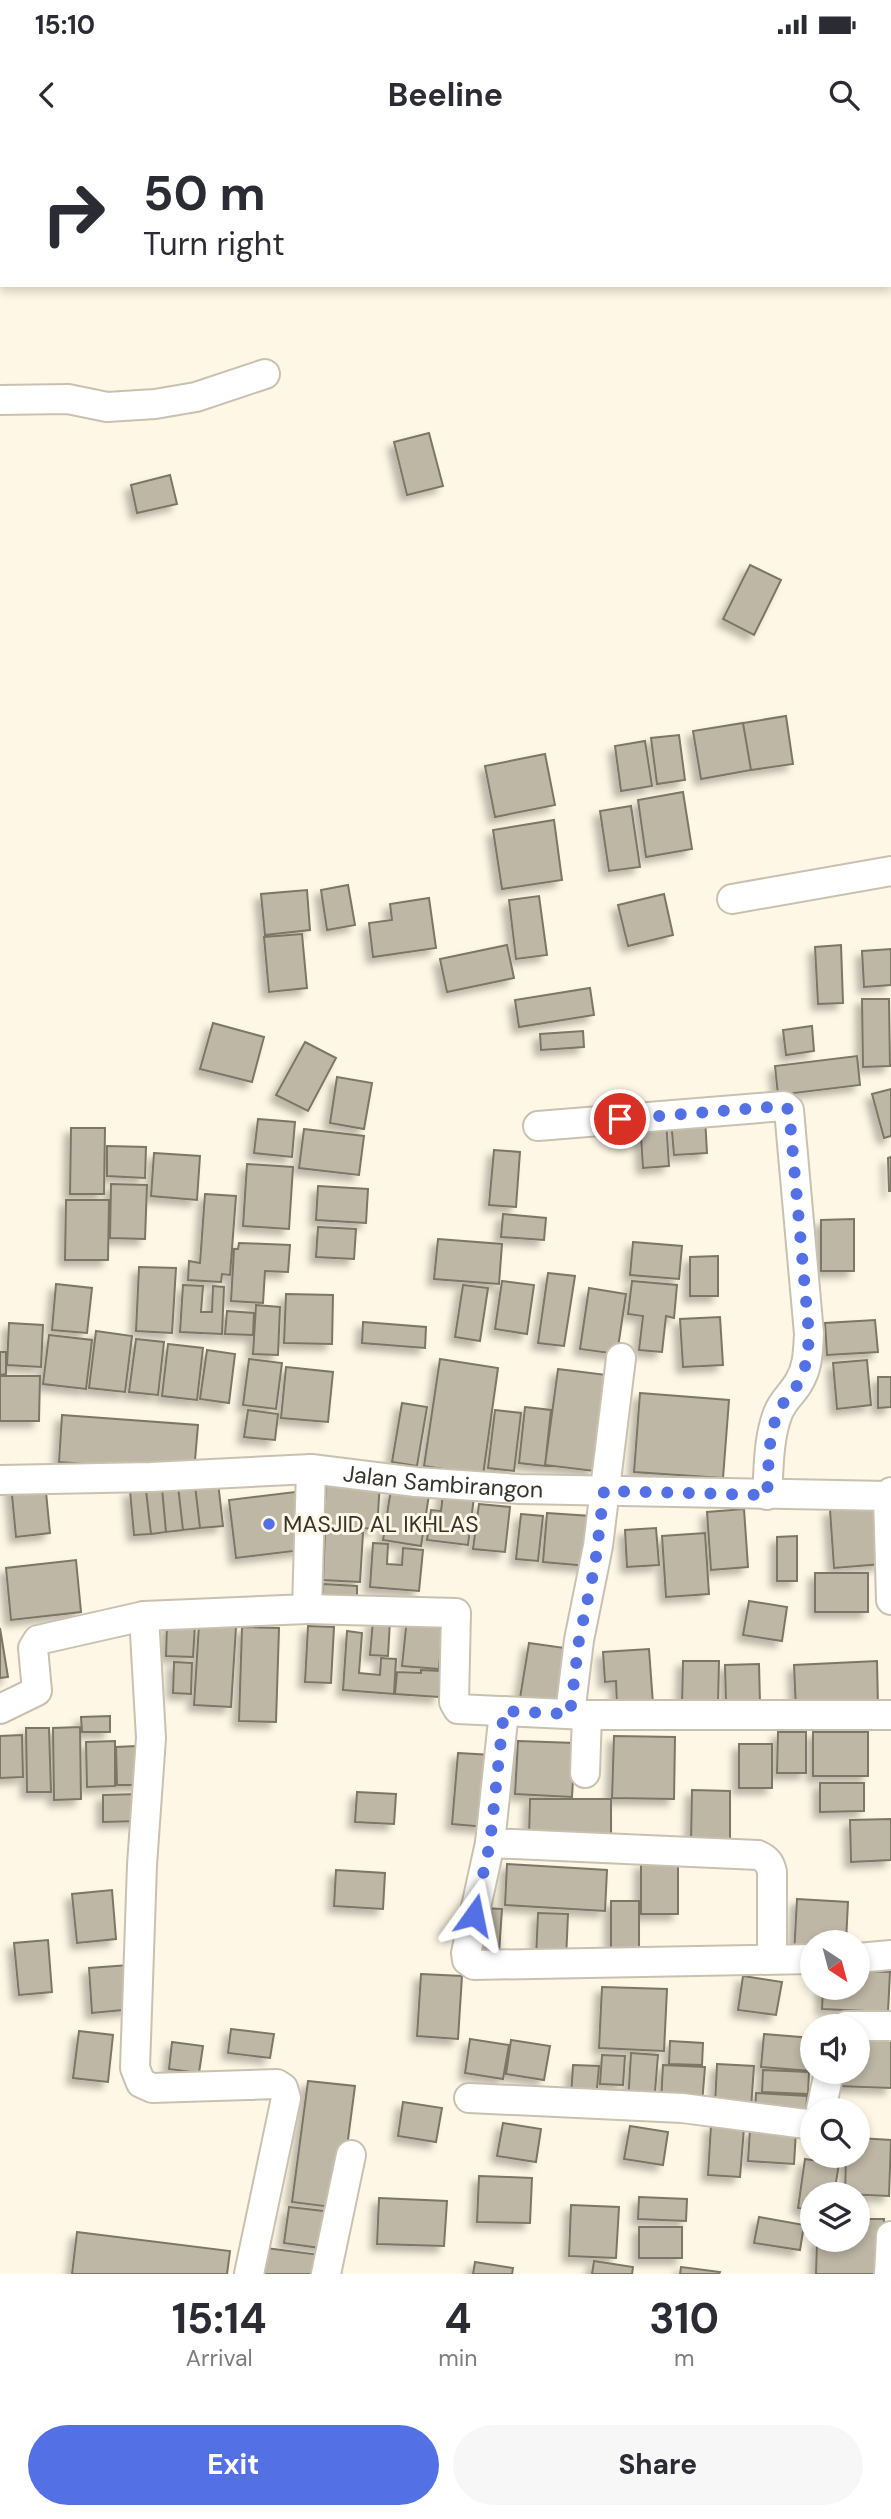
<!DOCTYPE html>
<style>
body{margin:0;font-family:"DM Sans",sans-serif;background:#f7f7f7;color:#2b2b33;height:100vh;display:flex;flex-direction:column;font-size:26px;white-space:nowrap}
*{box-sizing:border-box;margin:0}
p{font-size:23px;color:#7c7c81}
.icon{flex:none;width:38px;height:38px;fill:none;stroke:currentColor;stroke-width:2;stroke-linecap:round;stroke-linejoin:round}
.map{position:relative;height:2134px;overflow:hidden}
.side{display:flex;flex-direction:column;background:#fff;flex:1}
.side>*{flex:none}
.guide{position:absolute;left:0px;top:0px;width:892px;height:147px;box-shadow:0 4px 10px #0003;background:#fff;color:#2b2b33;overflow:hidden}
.needle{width:46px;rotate:144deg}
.fabs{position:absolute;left:800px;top:1790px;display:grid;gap:14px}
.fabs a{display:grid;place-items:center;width:70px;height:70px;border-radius:50%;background:#fff;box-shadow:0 4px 10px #0003;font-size:35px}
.pin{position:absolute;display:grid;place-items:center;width:60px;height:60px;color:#fff;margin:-30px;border:4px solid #fff;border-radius:50%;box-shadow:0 2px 7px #0007}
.me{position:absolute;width:77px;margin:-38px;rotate:12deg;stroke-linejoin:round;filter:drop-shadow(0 0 5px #0008)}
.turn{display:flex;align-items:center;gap:24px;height:147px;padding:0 28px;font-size:32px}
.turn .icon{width:91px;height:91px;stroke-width:2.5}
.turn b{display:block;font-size:49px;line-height:60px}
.eta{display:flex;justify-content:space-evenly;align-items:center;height:119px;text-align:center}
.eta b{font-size:42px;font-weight:700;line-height:49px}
.action{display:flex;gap:14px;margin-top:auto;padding:14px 28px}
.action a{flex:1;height:80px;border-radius:42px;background:#5470e5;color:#fff;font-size:28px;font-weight:700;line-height:80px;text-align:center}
.action a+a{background:#f7f7f7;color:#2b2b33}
.status{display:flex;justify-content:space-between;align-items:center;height:49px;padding:0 35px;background:#fff;direction:ltr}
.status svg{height:19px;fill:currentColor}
header{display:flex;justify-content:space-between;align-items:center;height:91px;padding:0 28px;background:#fff;font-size:32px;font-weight:700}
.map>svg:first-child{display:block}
.building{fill:#beb7a6;stroke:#7c7666;stroke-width:2;filter:url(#shadow)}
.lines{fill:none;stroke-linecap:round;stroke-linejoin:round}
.minor-casing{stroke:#c8c1af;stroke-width:32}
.minor{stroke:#fff;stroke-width:28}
.route{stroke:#5470e5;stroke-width:12;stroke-dasharray:0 21.6}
.poi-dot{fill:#5470e5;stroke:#fef7e5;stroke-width:2.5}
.labels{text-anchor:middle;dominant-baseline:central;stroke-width:6;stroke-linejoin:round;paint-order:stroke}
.street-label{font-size:23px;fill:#36332c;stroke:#fef7e5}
.poi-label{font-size:23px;fill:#36332c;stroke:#fef7e5;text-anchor:start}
</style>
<div class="status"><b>15:10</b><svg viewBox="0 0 49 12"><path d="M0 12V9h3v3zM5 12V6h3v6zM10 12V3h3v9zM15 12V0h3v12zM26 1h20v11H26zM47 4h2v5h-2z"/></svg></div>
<header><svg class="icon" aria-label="back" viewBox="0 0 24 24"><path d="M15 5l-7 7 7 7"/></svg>Beeline<svg class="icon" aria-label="search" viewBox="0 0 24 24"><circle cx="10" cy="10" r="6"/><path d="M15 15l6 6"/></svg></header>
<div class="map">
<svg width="891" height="2134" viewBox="0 0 891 2134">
<defs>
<filter id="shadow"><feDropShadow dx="-6" dy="6" stdDeviation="3.5" flood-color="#0004"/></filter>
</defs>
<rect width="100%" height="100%" fill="#fef7e5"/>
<path class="building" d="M 429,293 L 443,346 L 407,355 L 394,302 Z
M 170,335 L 177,364 L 137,373 L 131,345 Z
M 750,425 L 781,440 L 754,495 L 723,479 Z
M 786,576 L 793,624 L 751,630 L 743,583 Z
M 743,583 L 751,630 L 701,639 L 693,591 Z
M 679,595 L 685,640 L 657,644 L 651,598 Z
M 645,601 L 652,646 L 621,651 L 615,606 Z
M 545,614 L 555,665 L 495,677 L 485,626 Z
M 683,652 L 692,709 L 646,717 L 638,660 Z
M 631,666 L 640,727 L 609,731 L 600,671 Z
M 554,680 L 562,740 L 502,749 L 493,690 Z
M 348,745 L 355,785 L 327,790 L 321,750 Z
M 307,750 L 310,790 L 265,795 L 261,754 Z
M 664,754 L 673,795 L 628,806 L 618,765 Z
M 539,756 L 547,815 L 516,819 L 509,760 Z
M 429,758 L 436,808 L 373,817 L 369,783 L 392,780 L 390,764 Z
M 302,794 L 307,848 L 269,852 L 264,797 Z
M 507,805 L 514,838 L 447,852 L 440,819 Z
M 841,805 L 843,863 L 818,864 L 815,807 Z
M 891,809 L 891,845 L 864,847 L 862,811 Z
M 590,848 L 594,875 L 519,887 L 515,860 Z
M 862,859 L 889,859 L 890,926 L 863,927 Z
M 213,883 L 264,897 L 252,942 L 200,929 Z
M 812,886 L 814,911 L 786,915 L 783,890 Z
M 583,891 L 584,907 L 541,910 L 540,894 Z
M 305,902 L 336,918 L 308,971 L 276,955 Z
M 857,916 L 860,945 L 778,955 L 775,926 Z
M 337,937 L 372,943 L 364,989 L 330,983 Z
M 891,949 L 891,996 L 884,998 L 872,954 Z
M 705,977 L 707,1013 L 674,1015 L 671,980 Z
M 258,979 L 295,982 L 292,1017 L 254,1013 Z
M 666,979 L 669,1026 L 643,1028 L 640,981 Z
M 71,988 L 105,988 L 104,1054 L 70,1054 Z
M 304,989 L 364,996 L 359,1035 L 299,1028 Z
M 107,1006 L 146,1007 L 145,1038 L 107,1036 Z
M 494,1010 L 520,1012 L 516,1067 L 489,1065 Z
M 154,1013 L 200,1016 L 197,1060 L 151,1056 Z
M 891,1017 L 891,1051 L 889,1051 L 888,1018 Z
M 247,1024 L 293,1027 L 289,1089 L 243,1086 Z
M 111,1044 L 147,1045 L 145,1099 L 110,1098 Z
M 318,1046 L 368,1049 L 366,1083 L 316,1080 Z
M 205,1054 L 236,1056 L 230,1135 L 222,1134 L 221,1142 L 188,1140 L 189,1121 L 200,1123 Z
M 66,1060 L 109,1060 L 108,1120 L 65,1120 Z
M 503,1074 L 546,1078 L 544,1100 L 501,1097 Z
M 854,1079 L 854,1131 L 821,1131 L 821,1080 Z
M 318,1087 L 356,1089 L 354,1119 L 316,1117 Z
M 438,1099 L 502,1104 L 499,1144 L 434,1139 Z
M 633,1102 L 682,1106 L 679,1139 L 630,1135 Z
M 239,1103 L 290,1105 L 288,1132 L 265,1131 L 263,1163 L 231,1161 L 234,1109 L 238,1109 Z
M 718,1116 L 718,1156 L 690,1156 L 690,1117 Z
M 139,1127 L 176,1128 L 172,1193 L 136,1191 Z
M 548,1133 L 575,1136 L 564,1206 L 538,1203 Z
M 502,1141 L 534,1145 L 527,1194 L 495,1189 Z
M 632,1141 L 677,1145 L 674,1178 L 666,1176 L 662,1212 L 639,1210 L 643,1176 L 628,1174 Z
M 56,1144 L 92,1148 L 87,1193 L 52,1190 Z
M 183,1145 L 203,1146 L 201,1172 L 212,1172 L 213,1146 L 224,1147 L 222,1194 L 180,1192 Z
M 463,1145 L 488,1148 L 480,1201 L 455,1197 Z
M 589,1148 L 626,1154 L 617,1214 L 580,1209 Z
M 286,1154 L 333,1155 L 332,1204 L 284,1203 Z
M 256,1165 L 280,1167 L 278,1215 L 253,1214 Z
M 227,1171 L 254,1173 L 253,1195 L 225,1194 Z
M 720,1177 L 723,1225 L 683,1227 L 680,1179 Z
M 875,1180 L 878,1212 L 827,1215 L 825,1183 Z
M 363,1182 L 426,1187 L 425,1208 L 362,1203 Z
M 9,1183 L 43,1185 L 41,1227 L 7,1225 Z
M 96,1191 L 132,1196 L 125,1252 L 89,1248 Z
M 49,1195 L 92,1200 L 86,1249 L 43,1244 Z
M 136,1199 L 164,1202 L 158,1255 L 129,1252 Z
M 168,1204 L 203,1208 L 197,1260 L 162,1256 Z
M 207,1210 L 235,1214 L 229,1263 L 200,1259 Z
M 0,1212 L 6,1212 L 6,1234 L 0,1235 Z
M 249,1219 L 282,1223 L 276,1269 L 243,1265 Z
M 440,1219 L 498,1228 L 483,1335 L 424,1326 Z
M 867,1220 L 871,1265 L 837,1269 L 833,1223 Z
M 286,1227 L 333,1232 L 328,1282 L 281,1278 Z
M 558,1229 L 607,1235 L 594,1331 L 545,1325 Z
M 0,1236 L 40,1236 L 39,1281 L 0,1281 Z
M 878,1237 L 891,1237 L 891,1267 L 878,1268 Z
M 640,1253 L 729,1260 L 723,1338 L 634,1332 Z
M 402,1263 L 427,1267 L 417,1326 L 392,1322 Z
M 525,1267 L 551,1270 L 545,1326 L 519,1323 Z
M 248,1270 L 278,1274 L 275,1300 L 244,1297 Z
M 495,1270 L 521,1273 L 514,1331 L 488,1328 Z
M 62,1275 L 198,1285 L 194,1332 L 59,1322 Z
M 326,1340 L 380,1342 L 377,1389 L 324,1386 Z
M 45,1342 L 50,1393 L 16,1397 L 11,1345 Z
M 218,1342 L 223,1386 L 200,1388 L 195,1345 Z
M 195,1345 L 200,1388 L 183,1390 L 178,1346 Z
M 178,1346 L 183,1390 L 166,1392 L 162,1348 Z
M 444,1346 L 475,1349 L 468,1405 L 427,1400 L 431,1370 L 441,1371 Z
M 162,1348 L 166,1392 L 151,1394 L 146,1350 Z
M 391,1349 L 429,1355 L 421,1406 L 383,1400 Z
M 146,1350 L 151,1394 L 134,1395 L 130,1351 Z
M 303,1351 L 310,1409 L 236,1418 L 229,1360 Z
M 479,1364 L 510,1367 L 505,1412 L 473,1409 Z
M 879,1367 L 882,1424 L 834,1428 L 830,1370 Z
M 744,1369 L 748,1427 L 711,1430 L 707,1372 Z
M 547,1373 L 591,1376 L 588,1426 L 543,1422 Z
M 521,1374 L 543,1376 L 538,1421 L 516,1419 Z
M 656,1388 L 659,1425 L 627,1427 L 625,1390 Z
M 325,1392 L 363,1393 L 360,1442 L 323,1440 Z
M 705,1393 L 709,1454 L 666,1457 L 662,1396 Z
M 797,1396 L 797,1441 L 777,1441 L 777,1397 Z
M 373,1403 L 388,1404 L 387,1424 L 402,1425 L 403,1408 L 423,1410 L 419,1451 L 370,1447 Z
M 76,1420 L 81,1472 L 11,1480 L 6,1428 Z
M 815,1433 L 868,1433 L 868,1472 L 815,1472 Z
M 323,1444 L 357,1446 L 357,1466 L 322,1464 Z
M 749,1461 L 787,1467 L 782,1501 L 743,1495 Z
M 407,1478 L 443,1481 L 439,1529 L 402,1526 Z
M 373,1480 L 390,1481 L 388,1516 L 370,1515 Z
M 167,1484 L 195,1485 L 193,1517 L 166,1516 Z
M 199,1485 L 236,1487 L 231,1567 L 194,1565 Z
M 308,1486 L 334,1487 L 331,1543 L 305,1542 Z
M 242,1487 L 279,1488 L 276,1582 L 239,1581 Z
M 0,1488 L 8,1537 L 0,1538 Z
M 347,1491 L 362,1493 L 359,1533 L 380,1535 L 381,1518 L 396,1519 L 394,1554 L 343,1550 Z
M 529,1503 L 572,1509 L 563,1565 L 520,1558 Z
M 649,1509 L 653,1564 L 617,1567 L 616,1541 L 605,1542 L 603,1512 Z
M 683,1521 L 719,1521 L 718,1565 L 682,1565 Z
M 877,1521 L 878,1567 L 796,1570 L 794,1525 Z
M 174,1522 L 192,1523 L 191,1554 L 173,1553 Z
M 759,1524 L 760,1563 L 726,1564 L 725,1525 Z
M 421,1530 L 441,1531 L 439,1557 L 395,1554 L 397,1532 L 421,1533 Z
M 110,1576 L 110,1592 L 82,1592 L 81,1577 Z
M 80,1587 L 81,1659 L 54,1660 L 53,1588 Z
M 26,1588 L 49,1588 L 51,1652 L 27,1652 Z
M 778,1592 L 806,1592 L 806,1633 L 777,1633 Z
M 813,1592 L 868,1592 L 868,1636 L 813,1636 Z
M 22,1595 L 23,1637 L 0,1638 L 0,1596 Z
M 614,1596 L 675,1597 L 674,1659 L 612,1658 Z
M 115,1601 L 115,1646 L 87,1647 L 86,1602 Z
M 518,1601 L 575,1603 L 572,1657 L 515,1654 Z
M 739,1604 L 772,1604 L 772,1648 L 739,1648 Z
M 136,1606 L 137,1624 L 143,1645 L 117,1645 L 116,1607 Z
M 458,1613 L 492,1615 L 486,1687 L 452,1684 Z
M 820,1643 L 864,1643 L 864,1671 L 820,1672 Z
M 692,1650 L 730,1651 L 730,1701 L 691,1701 Z
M 357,1652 L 396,1654 L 394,1684 L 355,1682 Z
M 141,1654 L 141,1681 L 103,1682 L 103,1655 Z
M 530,1659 L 611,1659 L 611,1696 L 529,1696 Z
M 891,1679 L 891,1720 L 851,1722 L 850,1680 Z
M 641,1723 L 678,1723 L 678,1774 L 641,1774 Z
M 507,1724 L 607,1730 L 605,1771 L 505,1765 Z
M 336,1730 L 385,1733 L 383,1769 L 334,1766 Z
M 112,1750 L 116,1799 L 77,1803 L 72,1754 Z
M 797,1759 L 848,1762 L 846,1802 L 812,1802 L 812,1816 L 794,1815 Z
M 611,1761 L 639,1761 L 639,1815 L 611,1815 Z
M 484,1768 L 502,1769 L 499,1813 L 481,1812 Z
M 538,1773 L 568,1774 L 566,1820 L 536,1818 Z
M 48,1800 L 52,1852 L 19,1855 L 14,1803 Z
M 129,1825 L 133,1869 L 92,1873 L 89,1828 Z
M 858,1831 L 890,1832 L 888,1872 L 822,1869 L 823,1848 L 858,1848 Z
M 421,1834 L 462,1836 L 458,1899 L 417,1896 Z
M 743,1836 L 782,1842 L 776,1875 L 738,1870 Z
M 602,1847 L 667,1849 L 664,1911 L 599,1908 Z
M 231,1889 L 274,1894 L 270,1918 L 228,1913 Z
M 79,1891 L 113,1895 L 108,1942 L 73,1938 Z
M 764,1894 L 812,1898 L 812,1931 L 761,1927 Z
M 858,1898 L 891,1900 L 891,1948 L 837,1946 L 838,1932 L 858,1932 Z
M 470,1899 L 509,1905 L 503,1939 L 465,1933 Z
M 511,1900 L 550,1906 L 544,1940 L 506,1934 Z
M 670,1901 L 703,1903 L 702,1925 L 669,1924 Z
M 172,1902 L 203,1906 L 199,1933 L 169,1929 Z
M 631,1913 L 658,1915 L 654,1964 L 628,1963 Z
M 602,1915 L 625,1916 L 623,1945 L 600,1944 Z
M 717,1924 L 754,1926 L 751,1968 L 715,1965 Z
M 573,1925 L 599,1926 L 596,1959 L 571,1957 Z
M 663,1925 L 705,1927 L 702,1964 L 661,1962 Z
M 763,1930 L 809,1932 L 808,1954 L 762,1952 Z
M 308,1941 L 355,1946 L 339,2068 L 292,2062 Z
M 756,1953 L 807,1956 L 806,1977 L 755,1974 Z
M 403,1962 L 442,1968 L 436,2002 L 398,1996 Z
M 503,1983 L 541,1989 L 536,2022 L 497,2016 Z
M 711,1985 L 744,1988 L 740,2037 L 708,2035 Z
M 630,1986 L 668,1992 L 663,2025 L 624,2019 Z
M 750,1989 L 796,1991 L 794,2024 L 748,2021 Z
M 858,1998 L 891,2000 L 889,2056 L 845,2054 L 846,2016 L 858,2016 Z
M 805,2019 L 839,2024 L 834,2054 L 812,2054 L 812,2070 L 798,2068 Z
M 479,2036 L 532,2038 L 530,2083 L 477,2082 Z
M 639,2057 L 687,2059 L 686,2081 L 638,2079 Z
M 379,2058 L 447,2061 L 444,2106 L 377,2104 Z
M 571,2065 L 619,2067 L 616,2118 L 569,2116 Z
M 289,2067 L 332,2072 L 327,2109 L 284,2103 Z
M 759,2077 L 804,2085 L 800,2110 L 754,2103 Z
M 858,2079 L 884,2079 L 882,2134 L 816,2134 L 817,2100 L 858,2100 Z
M 639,2087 L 682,2087 L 682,2118 L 639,2118 Z
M 77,2092 L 230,2111 L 227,2134 L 72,2134 Z
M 266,2108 L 320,2115 L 318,2134 L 262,2134 Z
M 594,2121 L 633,2127 L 632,2134 L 592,2134 Z
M 475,2122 L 513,2128 L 512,2134 L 473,2134 Z
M 681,2127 L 720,2132 L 719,2134 L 680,2134 Z"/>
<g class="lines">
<defs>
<g id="minor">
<path d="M 0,260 L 68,259 L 107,267 L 155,264 L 196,257 L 265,234"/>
<path d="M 732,759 L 891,731"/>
<path d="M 538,986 L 784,966 L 789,970 L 809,1194 C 808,1211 808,1227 799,1242 C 793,1253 783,1260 778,1273 C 768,1299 769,1328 767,1355"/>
<path id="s1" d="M 0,1340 L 151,1337 L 311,1329 L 416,1342 L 519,1349 L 888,1356"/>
<path d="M 891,1352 L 888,1356 L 891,1460"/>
<path d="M 307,1469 L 456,1473 L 454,1562 L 458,1569 L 587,1575 L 891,1575"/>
<path d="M 0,1569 L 37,1551 L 33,1508 L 38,1500 L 144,1476"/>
<path d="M 504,1571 L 490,1703 L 758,1715 C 767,1719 770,1723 772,1732 L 772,1819"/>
<path d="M 570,1574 L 579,1500 L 598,1406 L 621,1218"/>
<path d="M 585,1633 L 587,1575"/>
<path d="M 490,1703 L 466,1813 L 467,1820 L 474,1825 L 812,1819"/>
<path d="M 858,1818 L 891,1815"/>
<path d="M 846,1886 L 891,1886"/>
<path d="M 469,1958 L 682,1968 L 806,1984 L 812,1983"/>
<path d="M 821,1970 L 829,1932"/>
<path d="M 249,2134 L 286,1958 L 283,1948 L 277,1944 L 152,1948 L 141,1943 L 135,1928 L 142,1725 L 151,1598 L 144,1476 L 307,1469 L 311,1329"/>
<path d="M 326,2134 L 351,2015"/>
<path d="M 889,2134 L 891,2096"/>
</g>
</defs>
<use href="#minor" class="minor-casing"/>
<use href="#minor" class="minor"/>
</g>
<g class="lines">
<path class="route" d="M 474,1775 L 490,1703 L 504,1571 L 570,1574 L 579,1500 L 595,1425 L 604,1351 L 767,1355 C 769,1328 767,1299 778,1273 C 783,1260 793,1253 799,1242 C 807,1227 808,1211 809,1194 L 789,970 L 784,966 L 620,979"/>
</g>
<circle class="poi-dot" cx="269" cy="1384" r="7"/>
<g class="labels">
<g class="street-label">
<text stroke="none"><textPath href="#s1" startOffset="444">Jalan Sambirangon</textPath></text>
</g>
<g class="poi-label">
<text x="283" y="1384">MASJID AL IKHLAS</text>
</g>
</g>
</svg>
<div class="fabs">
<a><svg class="needle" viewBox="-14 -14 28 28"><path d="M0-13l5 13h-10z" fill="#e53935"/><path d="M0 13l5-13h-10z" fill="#7c7c81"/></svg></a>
<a><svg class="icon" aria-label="sound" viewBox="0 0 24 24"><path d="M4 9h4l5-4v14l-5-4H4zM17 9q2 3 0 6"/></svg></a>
<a><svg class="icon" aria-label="search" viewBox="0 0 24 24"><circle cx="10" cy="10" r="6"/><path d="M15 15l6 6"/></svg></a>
<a><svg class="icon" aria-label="layers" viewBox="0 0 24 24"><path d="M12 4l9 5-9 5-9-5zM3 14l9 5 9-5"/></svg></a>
</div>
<div class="pin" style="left:620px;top:979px;background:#d93025"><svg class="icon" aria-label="arrive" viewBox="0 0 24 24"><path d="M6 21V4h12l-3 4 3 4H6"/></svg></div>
<svg class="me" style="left:474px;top:1775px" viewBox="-20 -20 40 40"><path d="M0-17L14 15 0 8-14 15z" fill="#5470e5" stroke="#fff" stroke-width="4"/></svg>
<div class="guide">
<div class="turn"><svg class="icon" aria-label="right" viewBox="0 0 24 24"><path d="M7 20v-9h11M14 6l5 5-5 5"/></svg><div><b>50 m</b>Turn right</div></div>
</div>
</div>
<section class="side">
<div class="eta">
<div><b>15:14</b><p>Arrival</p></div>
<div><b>4</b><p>min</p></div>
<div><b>310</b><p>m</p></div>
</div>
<div class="action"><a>Exit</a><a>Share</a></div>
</section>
